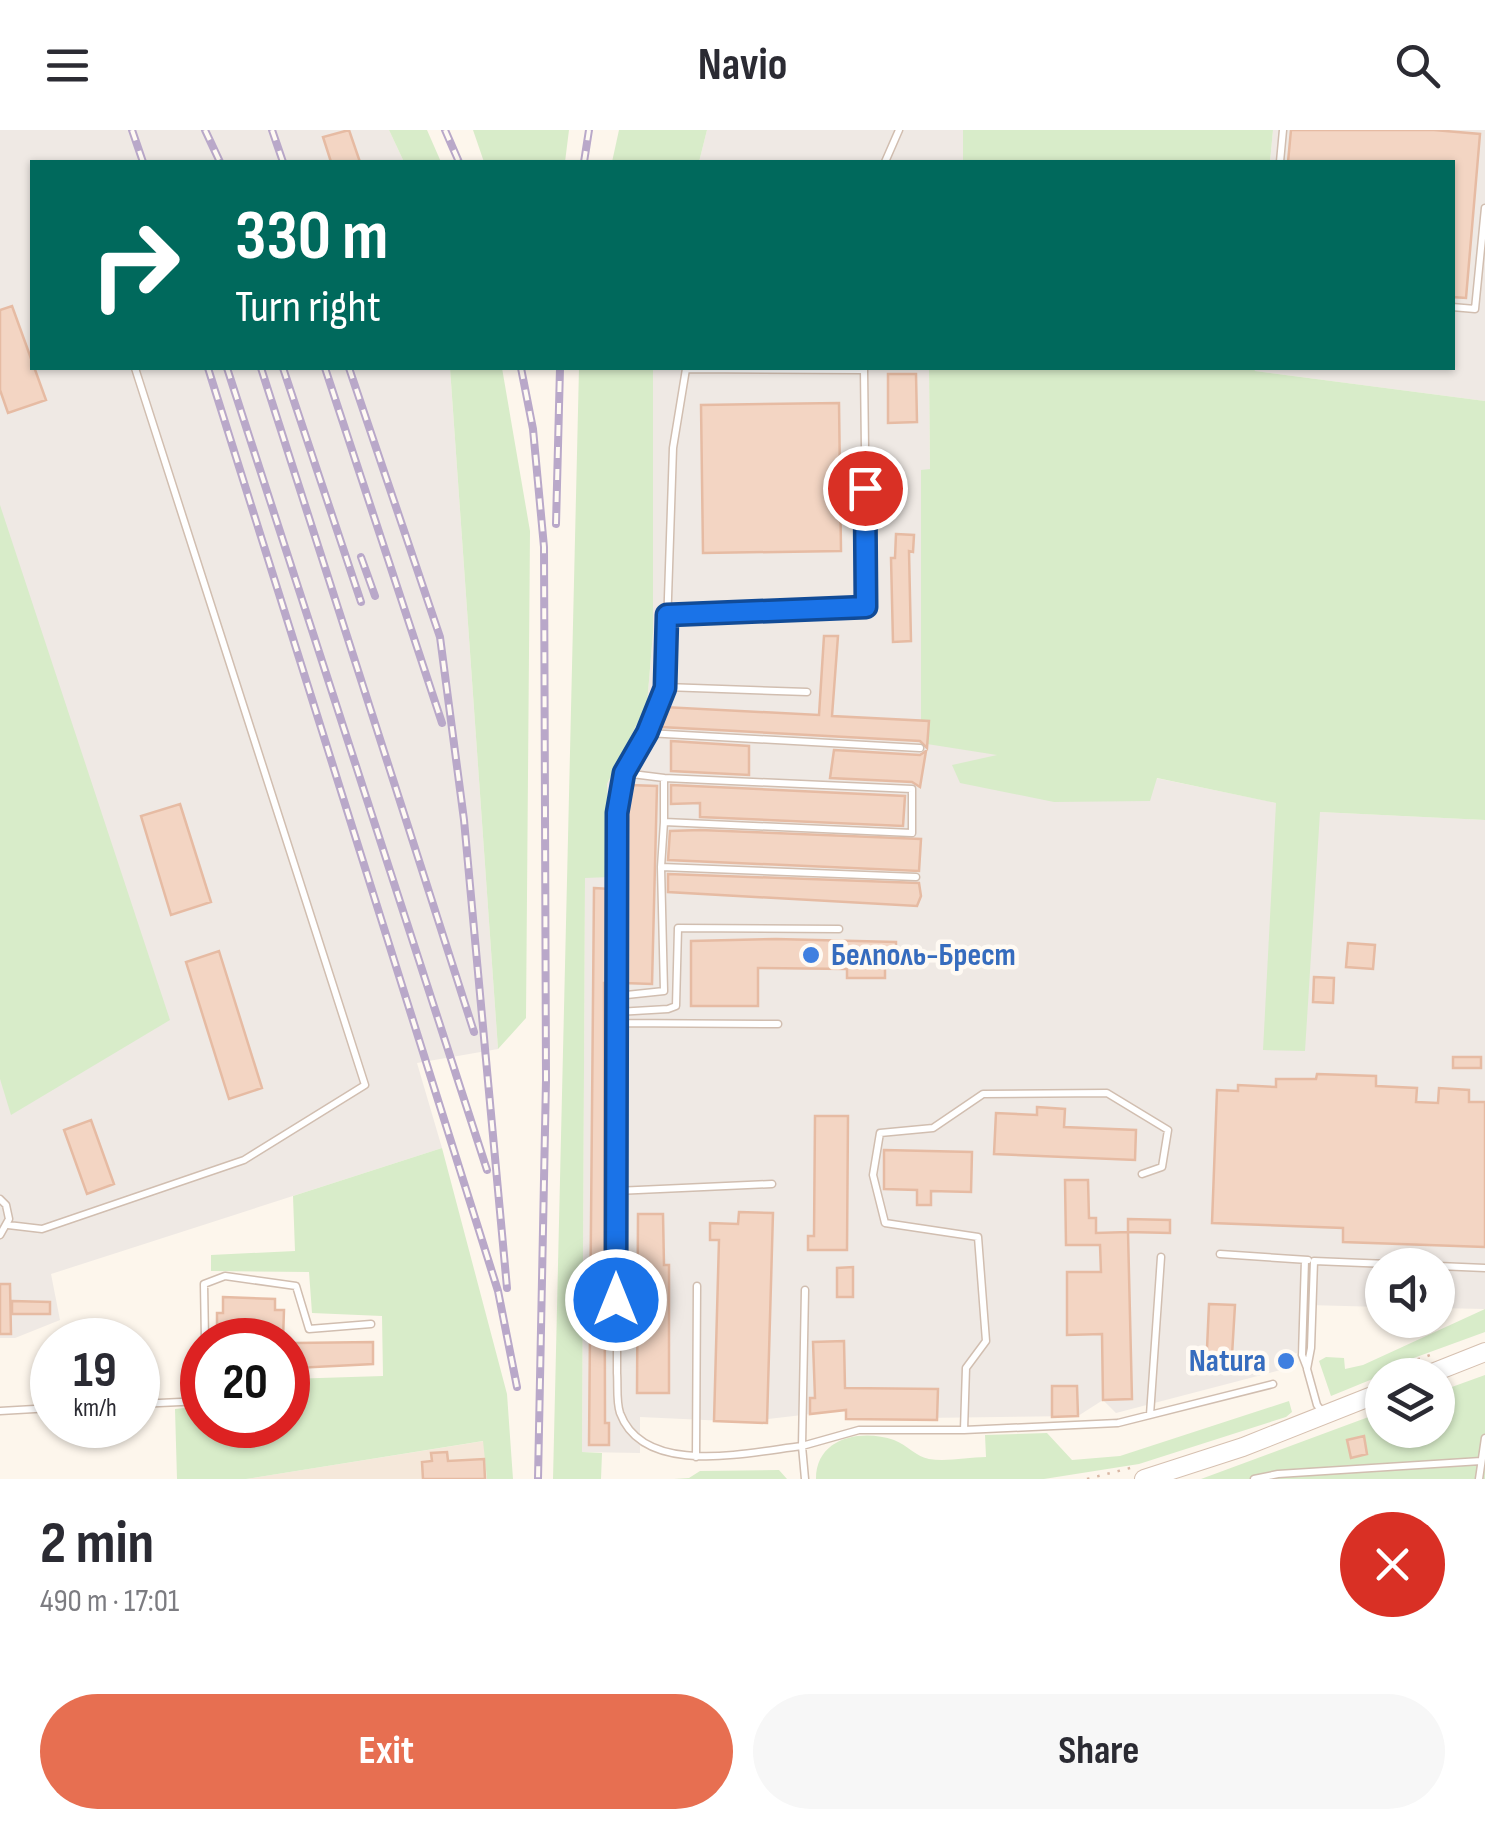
<!DOCTYPE html>
<meta charset="utf-8">
<style>
body{margin:0;font-family:"Sofia Sans Condensed",sans-serif;background:#f7f7f7;color:#2b2b33;height:100vh;display:flex;flex-direction:column;font-size:38px;white-space:nowrap}
*{box-sizing:border-box;margin:0}
p{font-size:32px;color:#7c7c81}
.icon{flex:none;width:55px;height:55px;fill:none;stroke:currentColor;stroke-width:2;stroke-linecap:round;stroke-linejoin:round}
.map{position:relative;height:1349px;overflow:hidden}
.side{display:flex;flex-direction:column;background:#fff;flex:1}
.side>*{flex:none}
.top-card{position:absolute;left:30px;top:30px;width:1425px;height:210px;border-radius:0px;box-shadow:0 2px 8px #0004;background:#00695c;color:#fff;overflow:hidden}
.fabs{position:absolute;left:1365px;top:1118px;display:grid;gap:20px}
.fabs a{display:grid;place-items:center;width:90px;height:90px;border-radius:50%;background:#fff;box-shadow:0 2px 8px #0004;font-size:50px}
.speed{position:absolute;left:30px;top:1188px;display:flex;gap:20px;font-size:50px;font-weight:700;text-align:center}
.speed>*{display:grid;place-content:center;width:130px;height:130px;border-radius:50%;background:#fff;box-shadow:0 2px 8px #0004;line-height:1}
.speed small{font-size:25px;font-weight:400}
.speed .limit{border:15px solid #d22;background:#fff;color:#111}
.pin{position:absolute;display:grid;place-items:center;width:85px;height:85px;color:#fff;margin:-42px;border:5px solid #fff;border-radius:50%;box-shadow:0 2px 10px #0007}
.me{position:absolute;width:110px;margin:-55px;rotate:0deg;stroke-linejoin:round;filter:drop-shadow(0 0 8px #0008)}
.turn{display:flex;align-items:center;gap:35px;height:210px;padding:0 40px;font-size:45px}
.turn .icon{width:130px;height:130px;stroke-width:2.5}
.turn b{display:block;font-size:70px;line-height:85px}
.round{display:grid;place-items:center;flex:none;width:105px;height:105px;border-radius:52px;background:#f7f7f7}
.summary{display:flex;align-items:center;justify-content:space-between;height:170px;padding:0 40px}
h1{font-size:60px;font-weight:700;line-height:75px}
.action{display:flex;gap:20px;margin-top:auto;padding:20px 40px}
.action a{flex:1;height:115px;border-radius:60px;background:#e76f51;color:#fff;font-size:40px;font-weight:700;line-height:115px;text-align:center}
.action a+a{background:#f7f7f7;color:#2b2b33}
header{display:flex;justify-content:space-between;align-items:center;height:130px;padding:0 40px;background:#fff;font-size:45px;font-weight:700}
.map>svg:first-child{display:block}
.residential{fill:#f5e8da}
.industrial{fill:#efe9e4}
.green{fill:#d8ecc9}
.building{fill:#f3d5c3;stroke:#e6bba3;stroke-width:2.5}
.lines{fill:none;stroke-linecap:round;stroke-linejoin:round}
.service-casing{stroke:#d1beb0;stroke-width:9}
.secondary-casing{stroke:#d6c0b0;stroke-width:20}
.path{stroke:#d9b8a5;stroke-width:2.5;stroke-dasharray:2.5 8;stroke-linecap:butt}
.service{stroke:#fff;stroke-width:6}
.secondary{stroke:#fff;stroke-width:18}
.rail-casing{stroke:#b9a8c9;stroke-width:8}
.rail{stroke:#fffaf3;stroke-width:4;stroke-dasharray:11;stroke-linecap:butt}
.route-casing{stroke:#114b97;stroke-width:25}
.route{stroke:#1a73e8;stroke-width:18}
.shop-dot{fill:#3f7fe0;stroke:#fffaf3;stroke-width:4}
.labels{text-anchor:middle;dominant-baseline:central;stroke-width:9;stroke-linejoin:round;paint-order:stroke}
.shop-label{font-size:32px;font-weight:bold;fill:#366cbe;stroke:#fffaf3;text-anchor:start}
</style>
<header><svg class="icon" aria-label="menu" viewBox="0 0 24 24"><path d="M4 6h16M4 12h16M4 18h16"/></svg>Navio<svg class="icon" aria-label="search" viewBox="0 0 24 24"><circle cx="10" cy="10" r="6"/><path d="M15 15l6 6"/></svg></header>
<div class="map">
<svg width="1485" height="1349" viewBox="0 0 1485 1349">
<rect width="100%" height="100%" fill="#fdf6ec"/>
<path class="residential" d="M 484,1311 L 487,1349 L 246,1349 Z"/>
<path class="industrial" d="M 0,0 L 389,0 L 404,32 L 32,32 L 32,238 L 450,238 L 498,919 L 417,933 L 442,1018 L 51,1144 L 60,1190 L 15,1208 L 0,1208 Z
M 707,0 L 963,0 L 963,32 L 699,32 Z
M 1273,0 L 1485,0 L 1485,271 L 1254,241 L 1254,238 L 1452,238 L 1452,32 L 1270,32 Z
M 653,238 L 929,238 L 930,340 L 921,341 L 922,591 L 1156,648 L 1320,682 L 1485,690 L 1485,1179 L 1438,1178 L 1438,1135 L 1382,1135 L 1382,1177 L 1308,1175 L 1306,1213 L 1298,1213 L 1297,1223 L 1294,1224 L 1296,1236 L 1116,1283 L 1103,1270 L 1078,1286 L 846,1289 L 845,1280 L 768,1289 L 767,1293 L 640,1287 L 640,1323 L 582,1322 L 585,747 L 610,747 L 607,654 L 647,574 L 653,503 Z"/>
<path class="green" d="M 389,0 L 427,0 L 441,32 L 404,32 Z
M 473,0 L 569,0 L 565,32 L 484,32 Z
M 619,0 L 707,0 L 699,32 L 612,32 Z
M 963,0 L 1273,0 L 1270,32 L 963,32 Z
M 450,238 L 502,238 L 530,401 L 526,888 L 498,919 Z
M 579,238 L 653,238 L 653,503 L 647,574 L 607,654 L 610,747 L 585,748 L 582,1322 L 602,1323 L 601,1349 L 553,1349 Z
M 929,238 L 1254,238 L 1255,241 L 1485,271 L 1485,690 L 1320,682 L 1305,921 L 1263,920 L 1276,673 L 1157,648 L 1150,671 L 1054,672 L 960,653 L 952,635 L 997,625 L 927,614 L 929,592 L 921,591 L 921,340 L 930,339 Z
M 0,375 L 170,890 L 11,985 L 0,949 Z
M 442,1018 L 507,1264 L 513,1349 L 487,1349 L 483,1311 L 246,1349 L 177,1349 L 175,1279 L 202,1276 L 202,1295 L 288,1295 L 288,1249 L 383,1246 L 382,1186 L 312,1183 L 309,1142 L 211,1141 L 211,1125 L 295,1121 L 293,1066 Z
M 1485,1179 L 1485,1202 L 1389,1237 L 1375,1248 L 1331,1266 L 1319,1231 L 1326,1227 L 1344,1228 L 1345,1239 L 1363,1235 Z
M 1485,1245 L 1485,1349 L 1201,1349 L 1382,1282 L 1382,1300 L 1438,1300 L 1438,1262 Z
M 1289,1271 L 1292,1282 L 1286,1287 L 1139,1334 L 1044,1349 L 816,1349 C 816,1307 862,1299 894,1310 C 907,1315 917,1327 929,1329 C 947,1332 968,1327 986,1327 L 985,1305 L 1047,1303 L 1072,1330 L 1120,1326 Z
M 779,1340 L 787,1349 L 674,1349 L 689,1348 L 700,1341 Z"/>
<path class="building" d="M 349,0 L 360,32 L 331,32 L 323,7 Z
M 1291,0 L 1434,0 L 1480,4 L 1466,168 L 1452,167 L 1452,32 L 1288,32 Z
M 12,176 L 46,270 L 8,283 L 0,260 L 0,180 Z
M 888,244 L 916,244 L 917,292 L 888,293 Z
M 839,273 L 841,421 L 703,423 L 701,275 Z
M 896,404 L 914,405 L 913,422 L 909,421 L 911,511 L 893,512 L 891,428 L 895,428 Z
M 824,506 L 838,506 L 832,586 L 929,591 L 927,618 L 920,611 L 661,597 L 664,577 L 819,585 Z
M 671,611 L 749,616 L 749,645 L 671,641 Z
M 834,620 L 920,625 L 926,621 L 920,657 L 912,652 L 830,648 Z
M 629,655 L 657,656 L 652,854 L 624,853 Z
M 671,655 L 905,666 L 903,696 L 700,687 L 700,673 L 671,674 Z
M 180,674 L 211,772 L 171,785 L 141,686 Z
M 700,700 L 921,709 L 919,741 L 668,730 L 670,701 Z
M 668,744 L 919,753 L 921,766 L 917,776 L 668,762 Z
M 594,758 L 610,759 L 610,853 L 604,853 L 605,1293 L 609,1293 L 609,1315 L 589,1315 Z
M 776,809 L 896,812 L 896,833 L 885,833 L 885,848 L 847,848 L 847,839 L 758,838 L 758,876 L 691,876 L 691,811 Z
M 1348,813 L 1375,815 L 1373,839 L 1346,837 Z
M 219,821 L 262,958 L 229,969 L 186,832 Z
M 1314,847 L 1334,848 L 1333,873 L 1313,872 Z
M 1453,927 L 1481,927 L 1481,938 L 1453,938 Z
M 1317,944 L 1376,946 L 1376,956 L 1417,958 L 1416,972 L 1438,973 L 1439,958 L 1469,960 L 1469,972 L 1485,972 L 1485,1117 L 1343,1112 L 1343,1098 L 1212,1093 L 1217,960 L 1238,961 L 1238,955 L 1276,957 L 1276,949 L 1316,949 Z
M 1037,977 L 1065,979 L 1064,997 L 1136,1000 L 1135,1030 L 994,1024 L 996,983 L 1037,985 Z
M 815,986 L 848,986 L 847,1120 L 808,1120 L 808,1106 L 814,1106 Z
M 91,990 L 114,1054 L 87,1064 L 64,1000 Z
M 884,1020 L 972,1022 L 971,1062 L 931,1061 L 931,1075 L 917,1075 L 917,1060 L 884,1059 Z
M 1065,1050 L 1088,1050 L 1089,1088 L 1096,1088 L 1096,1103 L 1128,1102 L 1132,1269 L 1103,1270 L 1102,1204 L 1067,1205 L 1067,1142 L 1101,1142 L 1100,1115 L 1066,1115 Z
M 739,1082 L 773,1083 L 767,1293 L 714,1291 L 719,1110 L 710,1110 L 710,1093 L 738,1094 Z
M 638,1084 L 663,1084 L 664,1135 L 669,1135 L 669,1263 L 637,1263 Z
M 1128,1089 L 1170,1090 L 1170,1103 L 1128,1102 Z
M 853,1137 L 853,1167 L 837,1167 L 837,1138 Z
M 0,1154 L 10,1154 L 11,1204 L 0,1204 Z
M 223,1167 L 275,1169 L 275,1180 L 284,1180 L 283,1210 L 230,1210 L 230,1198 L 217,1198 L 217,1183 L 223,1183 Z
M 12,1171 L 50,1172 L 50,1184 L 12,1184 Z
M 1209,1174 L 1235,1175 L 1231,1242 L 1206,1241 Z
M 844,1211 L 845,1258 L 938,1259 L 937,1290 L 846,1289 L 846,1280 L 810,1284 L 810,1268 L 815,1268 L 813,1212 Z
M 373,1212 L 373,1234 L 296,1238 L 295,1213 Z
M 1052,1256 L 1077,1256 L 1078,1286 L 1052,1287 Z
M 1364,1306 L 1367,1324 L 1351,1328 L 1347,1310 Z
M 447,1322 L 448,1331 L 484,1329 L 485,1349 L 423,1349 L 422,1332 L 432,1331 L 431,1323 Z"/>
<g class="lines">
<defs>
<path id="service" d="M 885,32 L 899,0
M 1280,32 L 1283,0
M 1452,177 L 1475,179 L 1485,78
M 667,485 L 867,477 L 864,240 L 686,239 L 673,318 L 665,557 L 647,603 L 624,643 L 617,683 L 617,1243 C 618,1255 616,1271 620,1283 C 644,1348 750,1322 802,1316 L 805,1349
M 665,557 L 807,562
M 647,603 L 920,618
M 624,643 L 664,648
M 661,737 L 664,692 L 912,703 L 912,659 L 664,648 L 664,692
M 617,866 L 664,861 L 661,737 L 916,747
M 617,882 L 668,879 L 676,876 L 678,798 L 839,799
M 618,893 L 778,894
M 616,1061 L 772,1054
M 0,1069 L 6,1075 L 9,1089 L 0,1105
M 8,1095 L 42,1099 L 244,1030 L 365,955 L 135,238
M 1220,1124 L 1308,1130
M 1305,1130 L 1302,1225 L 1307,1238
M 1438,1136 L 1485,1138
M 805,1160 L 802,1316 L 859,1300 L 964,1300 L 1118,1293 L 1273,1254
M 205,1210 L 204,1154 L 225,1146 L 296,1156 L 309,1199 L 371,1194
M 138,1274 L 202,1271
M 0,1281 L 52,1278
M 1324,1284 L 1317,1275 L 1307,1239 L 1311,1218 L 1314,1131 L 1413,1135
M 1150,1285 L 1161,1127
M 964,1300 L 966,1238 L 986,1211 L 978,1107 L 885,1093 L 873,1045 L 880,1003 L 933,998 L 983,964 L 1107,963 L 1168,1000 L 1162,1037 L 1142,1044
M 696,1327 L 697,1156
M 1254,1349 L 1278,1344 L 1481,1331
M 1479,1349 L 1485,1308"/>
<path id="secondary" d="M 1427,1245 L 1485,1222
M 1144,1349 L 1243,1317 L 1382,1262"/>
</defs>
<use href="#service" class="service-casing"/>
<use href="#secondary" class="secondary-casing"/>
<path class="path" d="M 1380,1247 L 1388,1240 L 1436,1223
M 1087,1349 L 1134,1337"/>
<use href="#service" class="service"/>
<use href="#secondary" class="secondary"/>
<defs>
<path id="rail" d="M 132,0 L 143,32
M 205,0 L 220,32
M 272,0 L 283,32
M 445,0 L 459,32
M 584,32 L 589,0
M 208,238 L 498,1161 L 517,1257
M 227,238 L 487,1040
M 261,238 L 474,902
M 283,238 L 361,472
M 325,238 L 442,593
M 349,238 L 440,507 L 464,690 L 507,1158
M 521,238 L 533,299 L 544,417 L 546,950 L 538,1349
M 556,394 L 560,238
M 361,427 L 375,466"/>
</defs>
<use href="#rail" class="rail-casing"/>
<use href="#rail" class="rail"/>
</g>
<g class="lines">
<defs>
<path id="route" d="M 616,1170 L 617,683 L 624,643 L 647,603 L 665,558 L 667,485 L 866,477 L 865,358"/>
</defs>
<use href="#route" class="route-casing"/>
<use href="#route" class="route"/>
</g>
<g class="shop-dot">
<circle cx="811" cy="825" r="10"/>
<circle cx="1286" cy="1231" r="10"/>
</g>
<g class="labels">
<g class="shop-label">
<text x="831" y="825">Белполь-Брест</text>
<text x="1266" y="1231" text-anchor="end">Natura</text>
</g>
</g>
</svg>
<div class="fabs">
<a><svg class="icon" aria-label="sound" viewBox="0 0 24 24"><path d="M4 9h4l5-4v14l-5-4H4zM17 9q2 3 0 6"/></svg></a>
<a><svg class="icon" aria-label="layers" viewBox="0 0 24 24"><path d="M12 4l9 5-9 5-9-5zM3 14l9 5 9-5"/></svg></a>
</div>
<div class="speed"><div>19<small>km/h</small></div><div class="limit">20</div></div>
<div class="pin" style="left:865px;top:358px;background:#d93025"><svg class="icon" aria-label="arrive" viewBox="0 0 24 24"><path d="M6 21V4h12l-3 4 3 4H6"/></svg></div>
<svg class="me" style="left:616px;top:1170px" viewBox="-20 -20 40 40"><circle r="17" fill="#1a73e8" stroke="#fff" stroke-width="3"/><path d="M0-11L8 9 0 5-8 9z" fill="#fff"/></svg>
<div class="top-card">
<div class="turn"><svg class="icon" aria-label="right" viewBox="0 0 24 24"><path d="M7 20v-9h11M14 6l5 5-5 5"/></svg><div><b>330 m</b>Turn right</div></div>
</div>
</div>
<section class="side">
<div class="summary"><div><h1>2 min</h1><p>490 m · 17:01</p></div><a class="round" style="background:#d93025;color:#fff"><svg class="icon" aria-label="close" viewBox="0 0 24 24"><path d="M6 6l12 12M18 6L6 18"/></svg></a></div>
<div class="action"><a>Exit</a><a>Share</a></div>
</section>
